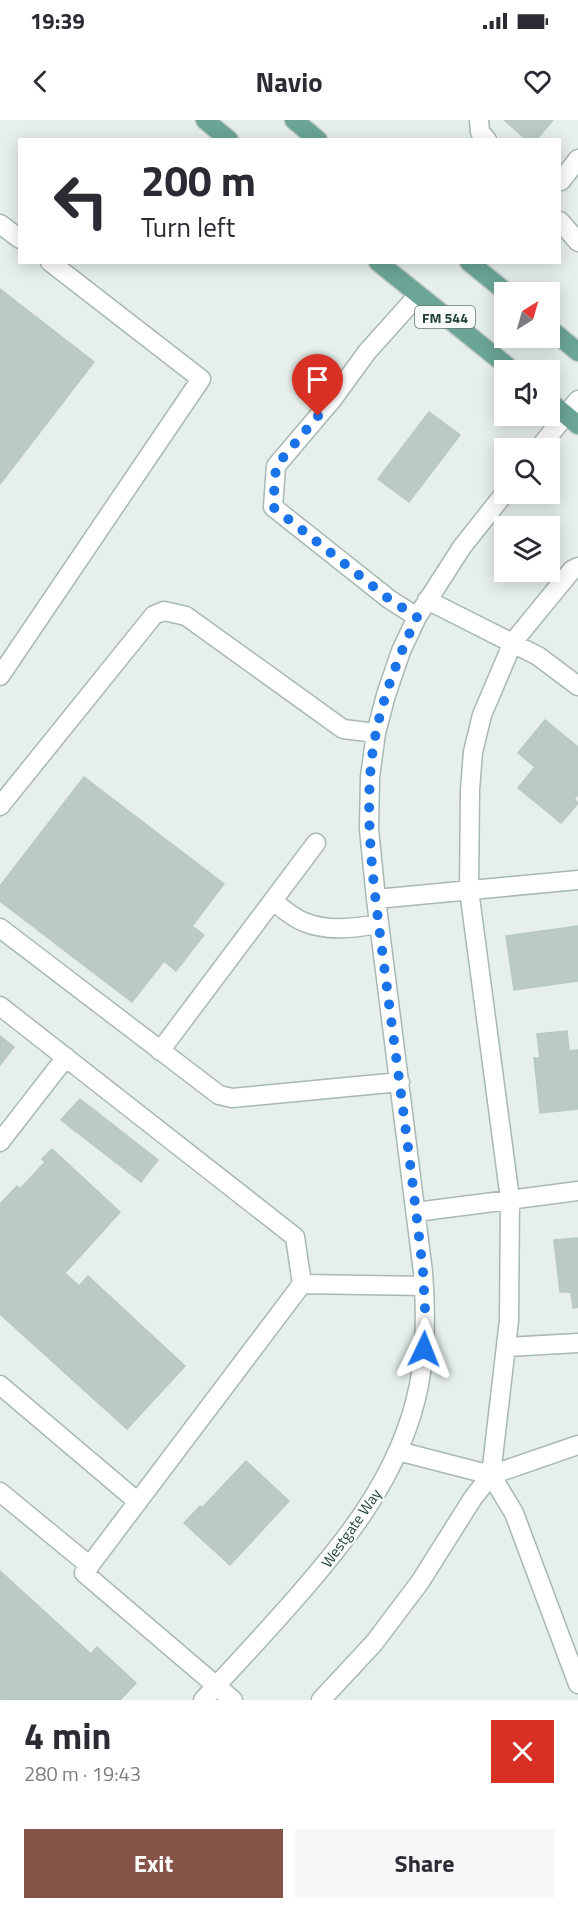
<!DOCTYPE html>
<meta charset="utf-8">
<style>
body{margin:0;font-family:"Titillium Web",sans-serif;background:#f7f7f7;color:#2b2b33;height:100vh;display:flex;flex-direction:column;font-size:22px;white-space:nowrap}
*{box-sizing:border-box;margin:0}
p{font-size:20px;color:#7c7c81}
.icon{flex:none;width:33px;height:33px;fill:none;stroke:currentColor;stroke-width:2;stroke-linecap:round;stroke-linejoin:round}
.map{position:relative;height:1580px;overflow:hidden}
.sheet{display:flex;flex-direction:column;background:#fff;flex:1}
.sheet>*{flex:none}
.banner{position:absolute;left:18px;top:18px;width:543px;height:126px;border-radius:0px;box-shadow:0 3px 15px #0003;background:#fff;color:#2b2b33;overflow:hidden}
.needle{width:39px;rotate:37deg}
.controls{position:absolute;left:494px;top:162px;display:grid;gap:12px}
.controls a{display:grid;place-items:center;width:66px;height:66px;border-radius:0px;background:#fff;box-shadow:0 3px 15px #0003;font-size:30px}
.pin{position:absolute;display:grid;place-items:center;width:51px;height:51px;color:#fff;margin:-62px -26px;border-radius:50% 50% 50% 0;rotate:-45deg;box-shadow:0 0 6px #0007}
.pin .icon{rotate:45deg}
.me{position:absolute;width:66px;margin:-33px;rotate:2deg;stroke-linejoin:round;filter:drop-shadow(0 0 4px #0008)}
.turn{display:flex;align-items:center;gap:21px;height:126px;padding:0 24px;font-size:27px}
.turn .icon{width:78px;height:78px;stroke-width:2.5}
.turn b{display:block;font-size:42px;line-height:51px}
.round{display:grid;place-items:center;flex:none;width:63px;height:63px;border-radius:0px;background:#f7f7f7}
.headline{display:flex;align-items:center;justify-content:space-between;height:102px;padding:0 24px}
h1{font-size:36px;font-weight:700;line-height:45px}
.primary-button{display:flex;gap:12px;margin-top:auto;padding:12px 24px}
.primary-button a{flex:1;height:69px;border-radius:0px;background:#855347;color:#fff;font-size:24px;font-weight:700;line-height:69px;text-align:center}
.primary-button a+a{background:#f7f7f7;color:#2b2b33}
.status{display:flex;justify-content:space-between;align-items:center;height:42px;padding:0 30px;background:#fff;direction:ltr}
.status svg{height:16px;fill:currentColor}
header{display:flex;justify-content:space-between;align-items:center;height:78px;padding:0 24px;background:#fff;font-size:27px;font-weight:700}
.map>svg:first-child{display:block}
.building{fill:#bbcac4;stroke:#b8c9c2;stroke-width:1.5}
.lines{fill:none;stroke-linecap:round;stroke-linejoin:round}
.minor-casing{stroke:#a8b8b2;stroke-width:21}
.major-casing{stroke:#c2cac8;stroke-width:21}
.minor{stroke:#fff;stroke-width:18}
.major{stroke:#6aa596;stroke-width:18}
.route{stroke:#1a73e8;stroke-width:10;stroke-dasharray:0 18}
.labels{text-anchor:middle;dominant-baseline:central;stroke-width:4.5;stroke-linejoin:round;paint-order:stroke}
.shield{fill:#f7fbf9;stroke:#637a73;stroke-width:1.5}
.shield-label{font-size:14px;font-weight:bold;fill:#24423a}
.street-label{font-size:15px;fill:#24423a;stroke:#f7fbf9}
</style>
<div class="status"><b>19:39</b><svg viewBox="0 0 49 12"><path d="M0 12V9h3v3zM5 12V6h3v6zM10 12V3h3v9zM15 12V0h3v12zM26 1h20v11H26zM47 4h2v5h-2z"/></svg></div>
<header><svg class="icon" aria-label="back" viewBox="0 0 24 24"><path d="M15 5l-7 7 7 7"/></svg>Navio<svg class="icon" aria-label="heart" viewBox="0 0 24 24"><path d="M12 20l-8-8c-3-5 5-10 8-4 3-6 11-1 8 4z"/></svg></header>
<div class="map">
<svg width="578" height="1580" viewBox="0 0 578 1580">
<rect width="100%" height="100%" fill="#e6efeb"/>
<path class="building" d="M 504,0 L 553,0 L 536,20 L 527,20 Z
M 0,169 L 94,242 L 0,364 Z
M 429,292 L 460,315 L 409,382 L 378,359 Z
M 545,600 L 578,627 L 578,675 L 574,679 L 578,683 L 561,703 L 518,668 L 535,647 L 518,633 Z
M 84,657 L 224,764 L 192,806 L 204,815 L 176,851 L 164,841 L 132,882 L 0,781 L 0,766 Z
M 578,806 L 578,861 L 514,870 L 506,816 Z
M 567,911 L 569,931 L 578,930 L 578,989 L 540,993 L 534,938 L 540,938 L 537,914 Z
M 0,916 L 14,927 L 0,945 Z
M 80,979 L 158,1040 L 141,1062 L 61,1000 Z
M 52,1029 L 120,1092 L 65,1153 L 79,1166 L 88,1156 L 185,1246 L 127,1309 L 0,1194 L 0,1084 L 17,1066 L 20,1069 L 45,1042 L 42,1039 Z
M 578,1118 L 578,1187 L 573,1188 L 571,1172 L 560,1172 L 554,1120 Z
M 246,1341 L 289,1381 L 230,1445 L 184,1403 L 200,1386 L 202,1388 Z
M 0,1451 L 91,1534 L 97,1527 L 136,1563 L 120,1580 L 0,1580 Z"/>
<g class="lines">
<defs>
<path id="minor" d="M 479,0 L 480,12 L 487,20
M 561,61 L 578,39
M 560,101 L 578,122
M 0,104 L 20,119
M 539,328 L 578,280
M 427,480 L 538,536 L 578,566
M 417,497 L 389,479 L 273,387 L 276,346 L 332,280 L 367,232 L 418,175
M 0,556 L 201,259 L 50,142
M 0,686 L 154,495 L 164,491 L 186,496 L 343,609 L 376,613
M 376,779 L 578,760
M 273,781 C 282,788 293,798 304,802 C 328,812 354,808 379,804
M 0,808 L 219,975 L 232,978 L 400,962
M 0,886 L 295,1117 L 302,1164 L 424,1166
M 160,931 L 316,723
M 0,1022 L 66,937
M 416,1092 L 578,1071
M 506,1227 L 578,1223
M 0,1265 L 138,1382
M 398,1331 L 491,1355 L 578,1325
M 491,1355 L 514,1393 L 578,1564
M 0,1372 L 90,1446
M 203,1580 C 229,1552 255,1524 280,1496 C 341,1428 401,1357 419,1265 C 426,1228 426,1189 423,1152 L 376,779 L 369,709 L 370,657 L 376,613 L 386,575 L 401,531 L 417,497 L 462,427 L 504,374
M 233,1580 L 84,1453 L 302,1164
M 321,1580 L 374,1523 L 420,1462 L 473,1378 L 491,1355 L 509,1200 L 510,1079 L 469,770 L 470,670 L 473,632 L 482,595 L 513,522 L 572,450 L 578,447"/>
<path id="major" d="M 205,0 L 229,20
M 294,0 L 318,20
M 378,142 L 512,250
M 469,142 L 506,172
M 549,208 L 578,232
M 549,281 L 578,305"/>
</defs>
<use href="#minor" class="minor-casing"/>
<use href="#major" class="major-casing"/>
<use href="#minor" class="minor"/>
<use href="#major" class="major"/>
</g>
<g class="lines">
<path class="route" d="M 318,296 L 276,346 L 273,387 L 389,479 L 417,497 C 393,548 373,602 370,658 C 366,723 377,789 385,853 C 398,953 412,1052 423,1152 L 425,1189 L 424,1229"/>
</g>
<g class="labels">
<rect class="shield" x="415" y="186" width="60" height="22" rx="4.5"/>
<g class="shield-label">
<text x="445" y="197">FM 544</text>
</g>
<g class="street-label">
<text transform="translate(351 1408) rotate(-55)">Westgate Way</text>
</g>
</g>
</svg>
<div class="controls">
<a><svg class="needle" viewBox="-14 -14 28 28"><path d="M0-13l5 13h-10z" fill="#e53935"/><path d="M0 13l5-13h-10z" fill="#7c7c81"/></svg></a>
<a><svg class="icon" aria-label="sound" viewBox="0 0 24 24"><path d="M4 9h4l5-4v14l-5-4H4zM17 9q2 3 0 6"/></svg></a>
<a><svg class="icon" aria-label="search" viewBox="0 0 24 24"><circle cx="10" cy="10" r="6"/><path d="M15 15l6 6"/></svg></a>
<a><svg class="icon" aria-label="layers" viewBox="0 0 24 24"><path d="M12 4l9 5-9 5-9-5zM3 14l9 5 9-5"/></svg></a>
</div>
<div class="pin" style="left:318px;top:296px;background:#d93025"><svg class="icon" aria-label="arrive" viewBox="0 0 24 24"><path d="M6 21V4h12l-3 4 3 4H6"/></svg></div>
<svg class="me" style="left:424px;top:1229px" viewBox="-20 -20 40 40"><path d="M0-17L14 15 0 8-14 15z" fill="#1a73e8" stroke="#fff" stroke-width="4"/></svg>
<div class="banner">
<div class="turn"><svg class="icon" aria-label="left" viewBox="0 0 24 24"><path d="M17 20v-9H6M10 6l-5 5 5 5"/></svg><div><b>200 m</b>Turn left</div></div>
</div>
</div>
<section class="sheet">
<div class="headline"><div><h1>4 min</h1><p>280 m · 19:43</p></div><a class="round" style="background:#d93025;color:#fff"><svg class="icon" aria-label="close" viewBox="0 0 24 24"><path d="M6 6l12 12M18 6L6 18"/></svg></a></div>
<div class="primary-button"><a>Exit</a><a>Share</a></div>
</section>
